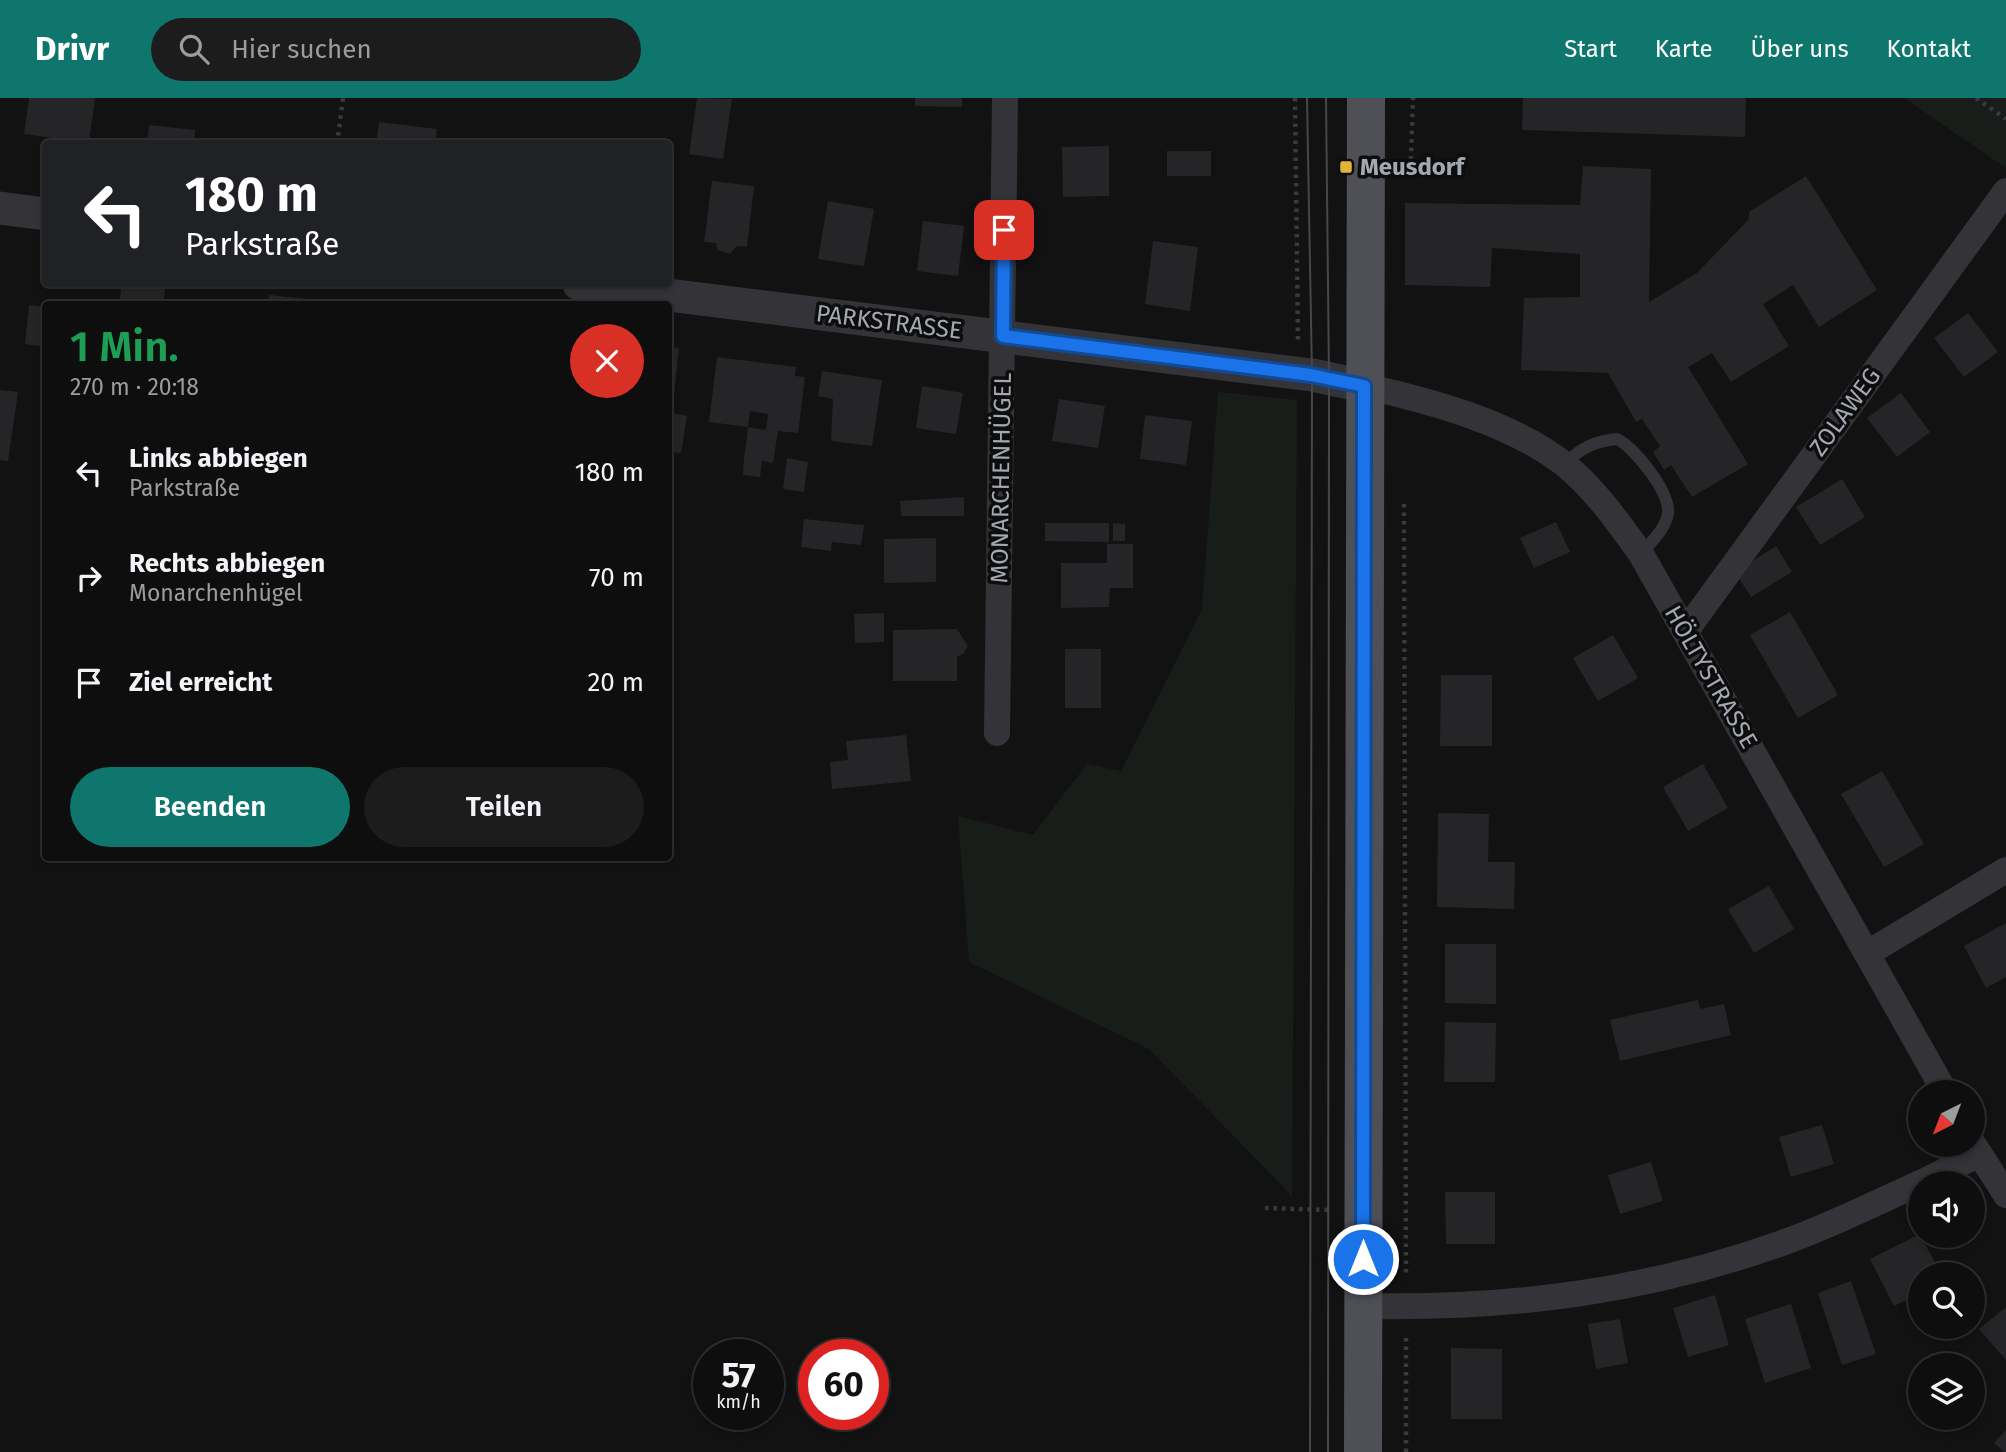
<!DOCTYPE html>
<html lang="de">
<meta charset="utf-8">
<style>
body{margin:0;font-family:"Fira Sans",sans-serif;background:#1c1c1c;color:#f1f3f6;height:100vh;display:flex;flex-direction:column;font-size:26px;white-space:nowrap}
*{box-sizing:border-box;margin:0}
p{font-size:23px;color:#9b9c9e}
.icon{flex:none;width:38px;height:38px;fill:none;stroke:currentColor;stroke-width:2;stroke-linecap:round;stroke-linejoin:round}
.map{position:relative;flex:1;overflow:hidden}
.sheet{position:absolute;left:42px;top:203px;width:630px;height:560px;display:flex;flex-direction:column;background:#0e0e0e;border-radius:7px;box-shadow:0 4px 10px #0003,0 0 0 2px #2e2e2e}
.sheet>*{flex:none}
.hud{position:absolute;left:42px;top:42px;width:630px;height:147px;border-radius:7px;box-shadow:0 4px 10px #0003,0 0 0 2px #2e2e2e;background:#202124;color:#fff;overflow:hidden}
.needle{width:46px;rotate:222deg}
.tools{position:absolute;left:1908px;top:982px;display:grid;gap:14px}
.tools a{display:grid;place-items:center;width:77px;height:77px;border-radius:50%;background:#0e0e0e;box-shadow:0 4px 10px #0003,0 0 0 2px #2e2e2e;font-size:35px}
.speed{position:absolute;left:693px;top:1241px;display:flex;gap:14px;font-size:35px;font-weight:700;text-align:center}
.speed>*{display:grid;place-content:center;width:91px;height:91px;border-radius:50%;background:#0e0e0e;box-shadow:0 4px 10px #0003,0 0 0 2px #2e2e2e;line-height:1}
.speed small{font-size:18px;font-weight:400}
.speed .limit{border:10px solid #d22;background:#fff;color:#111}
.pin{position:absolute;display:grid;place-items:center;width:60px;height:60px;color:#fff;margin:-30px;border-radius:14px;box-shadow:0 4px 10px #0006}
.me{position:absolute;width:77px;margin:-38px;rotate:0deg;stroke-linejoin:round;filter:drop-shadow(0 0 5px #0008)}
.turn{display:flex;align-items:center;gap:24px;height:147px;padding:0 28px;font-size:32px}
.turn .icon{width:91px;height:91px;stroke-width:2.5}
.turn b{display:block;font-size:49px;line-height:60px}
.round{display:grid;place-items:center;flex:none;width:74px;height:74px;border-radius:37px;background:#1c1c1c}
.headline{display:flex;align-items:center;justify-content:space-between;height:119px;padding:0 28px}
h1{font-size:42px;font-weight:600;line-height:52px;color:#1e9e55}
.button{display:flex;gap:14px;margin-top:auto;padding:14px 28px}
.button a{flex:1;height:80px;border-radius:42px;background:#0f766e;color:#fff;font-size:28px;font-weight:600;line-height:80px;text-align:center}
.button a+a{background:#1c1c1c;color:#f1f3f6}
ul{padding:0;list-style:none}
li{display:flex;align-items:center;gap:21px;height:105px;padding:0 28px}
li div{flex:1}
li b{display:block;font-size:26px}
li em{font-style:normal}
header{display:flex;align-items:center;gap:42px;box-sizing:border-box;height:98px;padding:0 35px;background:#0f766e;color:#fff}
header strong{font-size:33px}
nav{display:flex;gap:38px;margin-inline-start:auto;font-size:24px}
.search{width:490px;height:63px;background:#1c1c1c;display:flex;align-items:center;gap:18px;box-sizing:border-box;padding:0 24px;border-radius:38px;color:#9b9c9e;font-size:26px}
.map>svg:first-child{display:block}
.green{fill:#181d19}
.building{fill:#252527}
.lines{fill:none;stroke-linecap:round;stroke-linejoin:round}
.path{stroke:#393a3f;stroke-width:4.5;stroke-dasharray:3.5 5;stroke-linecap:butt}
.service{stroke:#333338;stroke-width:12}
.minor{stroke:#333338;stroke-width:26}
.tertiary{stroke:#333338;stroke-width:33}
.primary{stroke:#4f5056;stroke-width:38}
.tram{stroke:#46474c;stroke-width:2}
.route-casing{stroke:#114b97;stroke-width:18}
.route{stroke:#1a73e8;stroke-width:12}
.poi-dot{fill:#e4b338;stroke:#0d0d0e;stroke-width:2.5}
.labels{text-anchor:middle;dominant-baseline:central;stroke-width:7;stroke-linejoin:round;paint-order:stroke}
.poi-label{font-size:24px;font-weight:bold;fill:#a4a8b3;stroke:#0d0d0e;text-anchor:start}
.street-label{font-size:24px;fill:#a4a8b3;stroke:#0d0d0e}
</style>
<header>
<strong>Drivr</strong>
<div class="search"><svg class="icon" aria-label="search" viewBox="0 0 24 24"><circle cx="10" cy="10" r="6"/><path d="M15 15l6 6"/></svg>Hier suchen</div>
<nav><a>Start</a><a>Karte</a><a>Über uns</a><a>Kontakt</a></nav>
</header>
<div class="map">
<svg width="2006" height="1354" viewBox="0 0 2006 1354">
<rect width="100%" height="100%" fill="#121213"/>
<path class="green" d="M 1904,0 L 2006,0 L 2006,70 Z
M 1218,294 L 1297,302 L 1292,1098 L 1149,951 L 969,864 L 958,718 L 1033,737 L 1087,666 L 1121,673 L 1202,511 Z"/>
<path class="building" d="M 29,0 L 95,0 L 89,45 L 24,36 Z
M 697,0 L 732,1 L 723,61 L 689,56 Z
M 915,0 L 962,0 L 962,9 L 915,8 Z
M 1523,0 L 1746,0 L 1745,39 L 1522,32 Z
M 379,24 L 437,31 L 435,46 L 376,46 Z
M 149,27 L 195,32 L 194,46 L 147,46 Z
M 1109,48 L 1109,98 L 1063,99 L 1062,49 Z
M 1167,53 L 1211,53 L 1211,78 L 1167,78 Z
M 1583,68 L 1651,71 L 1649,204 L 1697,175 L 1749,121 L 1749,114 L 1806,78 L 1877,192 L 1819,229 L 1793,187 L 1763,206 L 1789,248 L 1731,284 L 1712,255 L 1688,269 L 1748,366 L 1692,399 L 1671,367 L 1664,372 L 1653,354 L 1660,348 L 1642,321 L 1636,324 L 1608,275 L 1521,272 L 1524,200 L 1580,199 L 1580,156 L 1492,150 L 1490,189 L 1405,187 L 1405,105 L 1580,107 Z
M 712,83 L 754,88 L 747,149 L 737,148 L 730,156 L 718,152 L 716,145 L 704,144 Z
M 828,103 L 874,111 L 864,168 L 818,161 Z
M 923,123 L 964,128 L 958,178 L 917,173 Z
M 1153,143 L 1198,149 L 1190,213 L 1145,206 Z
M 122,186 L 166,186 L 163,206 L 119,206 Z
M 269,197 L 317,202 L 317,206 L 268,206 Z
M 29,207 L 46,209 L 46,249 L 25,246 Z
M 1968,215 L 1998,254 L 1964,279 L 1934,240 Z
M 668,249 L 679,250 L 674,297 L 668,296 Z
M 717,259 L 796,269 L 795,278 L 805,279 L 798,335 L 778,333 L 773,365 L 762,363 L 760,379 L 743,377 L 744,361 L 748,329 L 766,332 L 768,316 L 750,313 L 748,329 L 709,324 Z
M 822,273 L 882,282 L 872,348 L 831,343 L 833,301 L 818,298 Z
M 922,288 L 963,295 L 956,336 L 916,330 Z
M 0,292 L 18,294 L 8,363 L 0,362 Z
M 1901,295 L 1930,334 L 1897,359 L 1867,320 Z
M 1059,301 L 1105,308 L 1098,350 L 1052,343 Z
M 672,315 L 687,318 L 681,355 L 668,353 Z
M 1145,317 L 1192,323 L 1186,367 L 1140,361 Z
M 787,360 L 808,364 L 804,394 L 783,391 Z
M 1842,381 L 1865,419 L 1820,447 L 1796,409 Z
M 964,399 L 964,418 L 901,418 L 900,403 Z
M 804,421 L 864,427 L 861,447 L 832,444 L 831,453 L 801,449 Z
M 1556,424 L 1570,454 L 1534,470 L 1520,440 Z
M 1045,425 L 1109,425 L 1109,444 L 1045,443 Z
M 1113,425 L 1125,426 L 1125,443 L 1113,443 Z
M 936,440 L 936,484 L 884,485 L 884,441 Z
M 1107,446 L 1133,446 L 1133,490 L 1110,490 L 1109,509 L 1061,510 L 1061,465 L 1107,465 Z
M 1776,448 L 1792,474 L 1751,499 L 1735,474 Z
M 1790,514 L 1838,597 L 1798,620 L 1750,537 Z
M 884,515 L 884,544 L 855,545 L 854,516 Z
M 957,531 L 968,548 L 963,556 L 957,559 L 957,583 L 893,583 L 893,532 Z
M 1613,537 L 1638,580 L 1598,603 L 1573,560 Z
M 1065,551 L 1101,551 L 1101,610 L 1065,610 Z
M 1441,577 L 1492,577 L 1492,648 L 1440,648 Z
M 906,637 L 911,683 L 832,691 L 830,664 L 848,662 L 846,643 Z
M 1703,666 L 1728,710 L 1688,733 L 1663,689 Z
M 1882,673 L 1924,746 L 1884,769 L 1841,696 Z
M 1438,715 L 1489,716 L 1488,764 L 1515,764 L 1514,811 L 1437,809 Z
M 1769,788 L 1794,831 L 1754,855 L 1728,811 Z
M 2006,825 L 2006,879 L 1986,890 L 1964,848 Z
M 1445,846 L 1496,846 L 1496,906 L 1445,905 Z
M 1698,902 L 1700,911 L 1724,906 L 1731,937 L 1620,963 L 1610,922 Z
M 1445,924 L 1496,925 L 1495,984 L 1444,984 Z
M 1822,1027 L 1834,1066 L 1791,1079 L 1779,1039 Z
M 1651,1064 L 1663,1103 L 1620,1116 L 1608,1077 Z
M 1445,1094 L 1495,1094 L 1495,1146 L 1446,1146 Z
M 1920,1136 L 1941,1176 L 1920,1176 L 1920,1195 L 1894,1208 L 1870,1161 Z
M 1851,1183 L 1876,1256 L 1842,1267 L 1818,1195 Z
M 1715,1197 L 1729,1247 L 1688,1259 L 1673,1210 Z
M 1791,1206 L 1811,1270 L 1765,1285 L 1745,1221 Z
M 2006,1209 L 2006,1262 L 1979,1231 Z
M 1620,1221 L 1628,1265 L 1596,1271 L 1588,1226 Z
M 1451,1250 L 1502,1251 L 1502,1321 L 1451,1321 Z
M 2006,1332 L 2006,1354 L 2004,1354 L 1994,1345 Z"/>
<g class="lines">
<path class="path" d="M 1295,0 L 1298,243
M 1976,0 L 2006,21
M 337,46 L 343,0
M 1402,76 L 1411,62 L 1413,0
M 1404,406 L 1406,1178
M 1265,1110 L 1331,1112
M 1406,1354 L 1406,1236"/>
<path class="service" d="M 1564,367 C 1580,350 1595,343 1617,341 C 1635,350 1670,394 1668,415 C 1666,431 1650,445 1641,456"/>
<path class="minor" d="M 1364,288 C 1430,303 1510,324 1564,366 C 1595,391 1618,424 1641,456 L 1945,994
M 1685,534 L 2006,93
M 997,635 L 1005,0
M 1868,855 L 2006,772
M 1972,1044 L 2006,1097
M 1921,1085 L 1979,1056
M 1363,1208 C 1513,1211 1652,1193 1793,1141 C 1836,1125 1878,1104 1920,1085"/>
<path class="tertiary" d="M 0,110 L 46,116
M 579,186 L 1312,277 L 1364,288"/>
<path class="primary" d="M 1363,1354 L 1366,0"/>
<path class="tram" d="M 1307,0 L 1312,277 L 1310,1354
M 1326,0 L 1329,280 L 1328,1354"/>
</g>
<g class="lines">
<defs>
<path id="route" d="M 1004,132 L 1003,238 L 1311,277 L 1364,288 L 1363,1161"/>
</defs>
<use href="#route" class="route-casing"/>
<use href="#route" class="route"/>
</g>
<rect class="poi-dot" x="1339" y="62" width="14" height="14" rx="3.5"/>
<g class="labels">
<g class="poi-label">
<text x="1360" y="69">Meusdorf</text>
</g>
<g class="street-label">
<text transform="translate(889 224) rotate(7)">PARKSTRASSE</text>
<text transform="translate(1845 314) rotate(-54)">ZOLAWEG</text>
<text transform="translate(1001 380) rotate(-89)">MONARCHENHÜGEL</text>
<text transform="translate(1711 579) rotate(60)">HÖLTYSTRASSE</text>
</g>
</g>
</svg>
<div class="tools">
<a><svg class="needle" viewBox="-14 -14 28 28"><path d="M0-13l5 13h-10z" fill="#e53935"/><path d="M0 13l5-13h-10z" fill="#9b9c9e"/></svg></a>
<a><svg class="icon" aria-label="sound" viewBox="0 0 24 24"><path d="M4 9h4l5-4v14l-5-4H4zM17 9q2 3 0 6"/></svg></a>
<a><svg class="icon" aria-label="search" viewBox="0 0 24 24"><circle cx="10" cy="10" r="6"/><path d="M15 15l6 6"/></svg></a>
<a><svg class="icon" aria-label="layers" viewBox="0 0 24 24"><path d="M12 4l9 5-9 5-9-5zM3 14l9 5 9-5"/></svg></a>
</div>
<div class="speed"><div>57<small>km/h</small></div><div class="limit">60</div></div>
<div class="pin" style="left:1004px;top:132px;background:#d93025"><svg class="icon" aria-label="arrive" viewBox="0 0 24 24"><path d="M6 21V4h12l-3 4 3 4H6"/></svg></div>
<svg class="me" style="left:1363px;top:1161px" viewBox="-20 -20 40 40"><circle r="17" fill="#1a73e8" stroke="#fff" stroke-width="3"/><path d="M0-11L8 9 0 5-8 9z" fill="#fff"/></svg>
<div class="hud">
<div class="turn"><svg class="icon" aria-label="left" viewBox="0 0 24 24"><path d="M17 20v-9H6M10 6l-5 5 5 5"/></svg><div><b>180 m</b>Parkstraße</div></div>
</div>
<section class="sheet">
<div class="headline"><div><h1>1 Min.</h1><p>270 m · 20:18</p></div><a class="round" style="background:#d93025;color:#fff"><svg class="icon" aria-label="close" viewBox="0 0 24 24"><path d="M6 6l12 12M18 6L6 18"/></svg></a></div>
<ul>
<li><svg class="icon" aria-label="left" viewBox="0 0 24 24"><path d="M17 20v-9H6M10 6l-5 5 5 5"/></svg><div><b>Links abbiegen</b><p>Parkstraße</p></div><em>180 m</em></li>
<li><svg class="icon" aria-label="right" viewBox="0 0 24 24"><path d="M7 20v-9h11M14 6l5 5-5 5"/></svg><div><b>Rechts abbiegen</b><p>Monarchenhügel</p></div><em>70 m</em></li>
<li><svg class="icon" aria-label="arrive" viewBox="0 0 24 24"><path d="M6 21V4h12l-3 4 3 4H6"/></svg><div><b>Ziel erreicht</b></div><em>20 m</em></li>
</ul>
<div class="button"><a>Beenden</a><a>Teilen</a></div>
</section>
</div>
